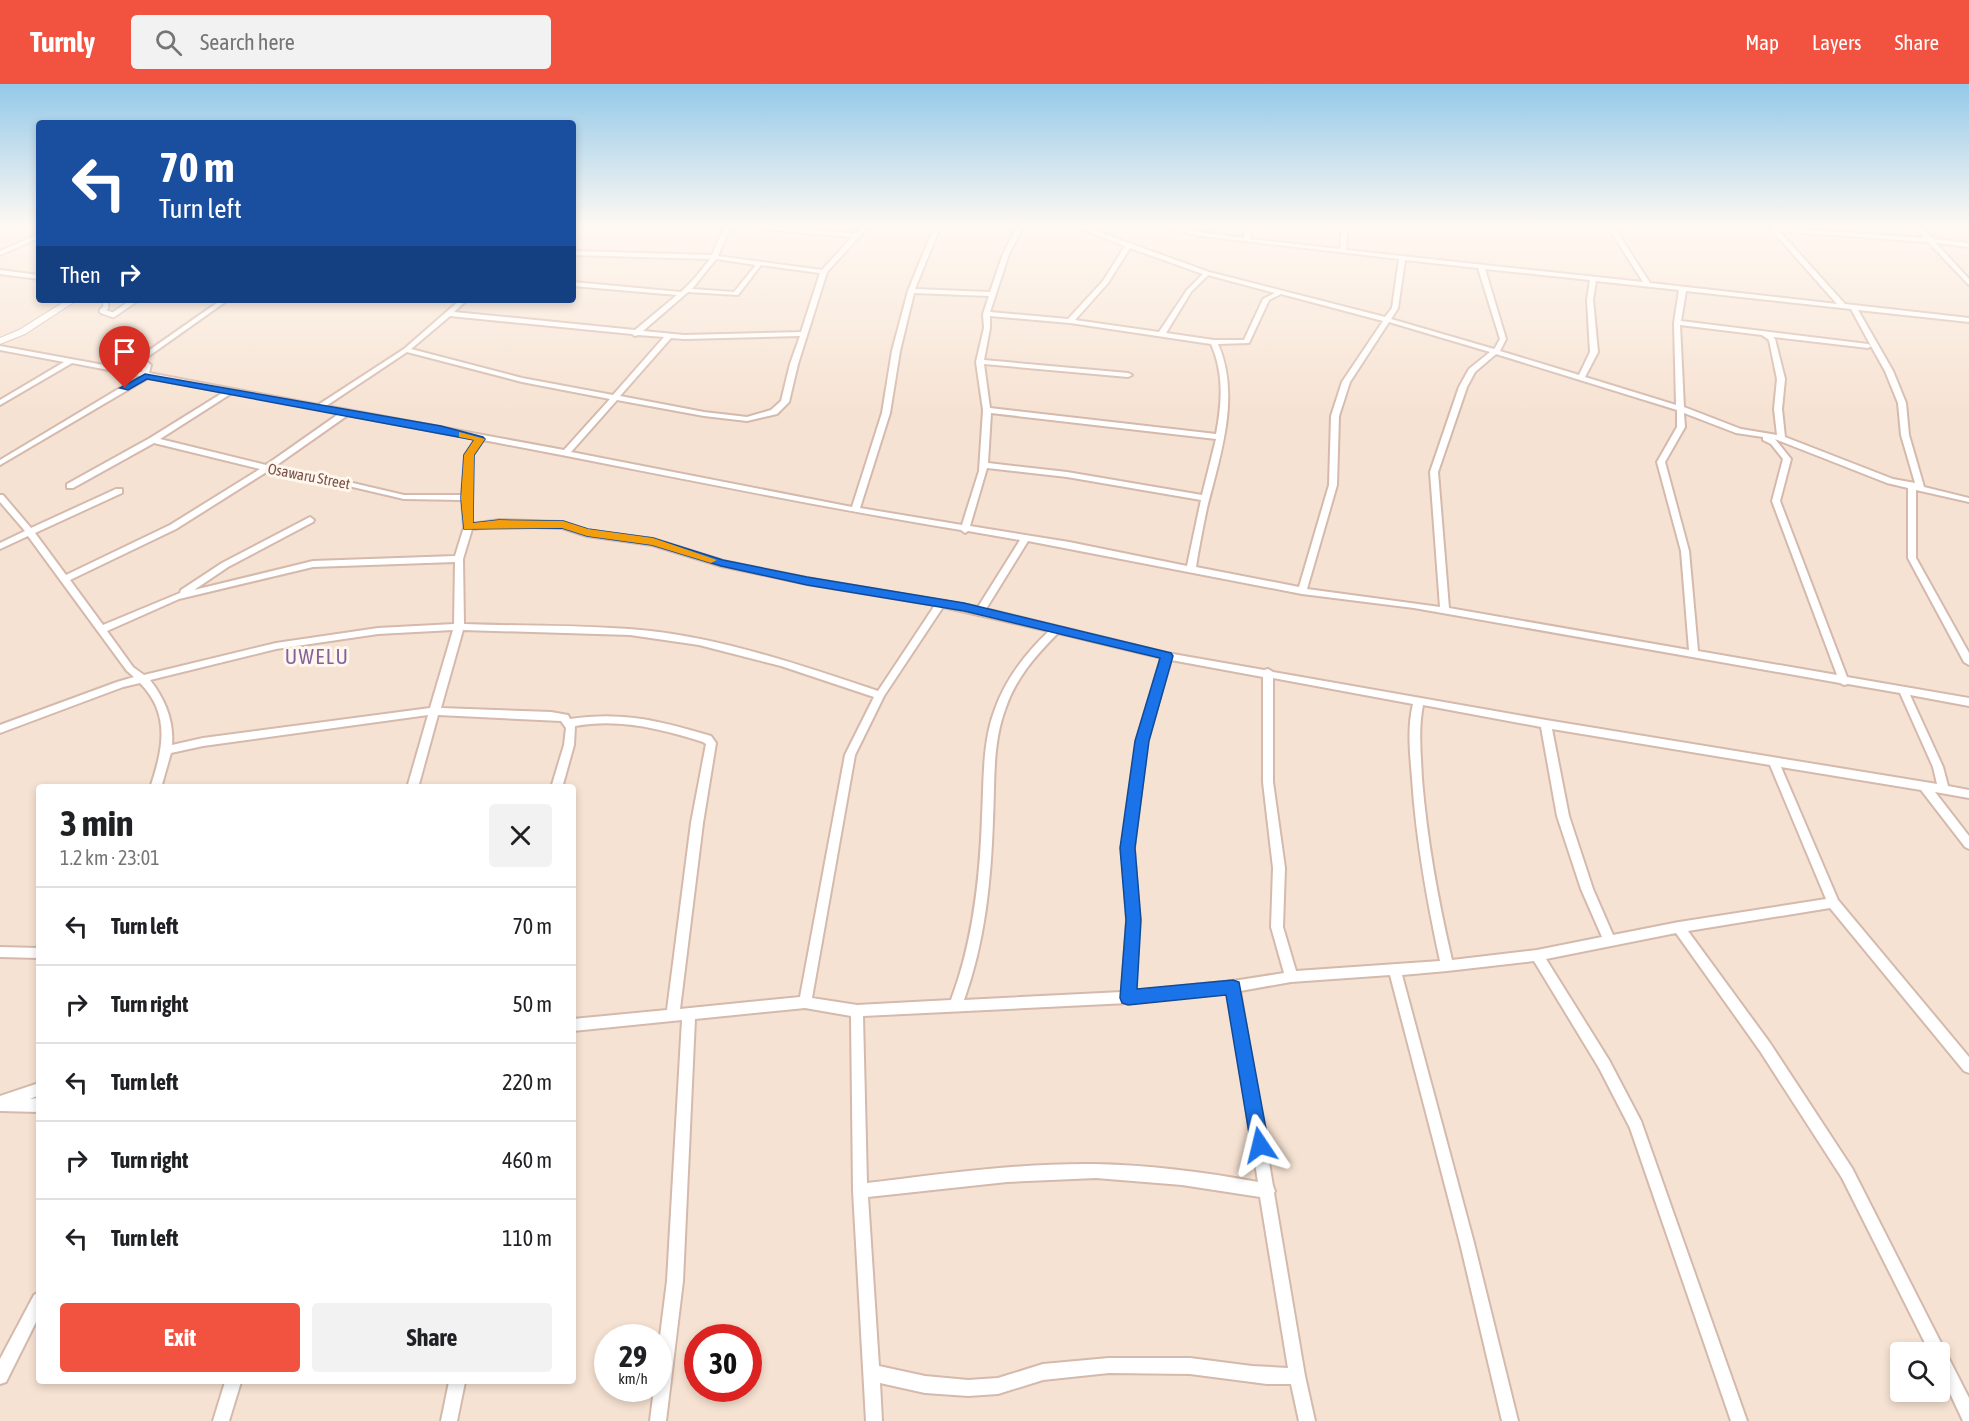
<!DOCTYPE html>
<meta charset="utf-8">
<style>
body{margin:0;font-family:"Asap Condensed",sans-serif;background:#f2f2f2;color:#202124;height:100vh;display:flex;flex-direction:column;font-size:22px;white-space:nowrap}
*{box-sizing:border-box;margin:0}
p{font-size:20px;color:#757577}
.icon{flex:none;width:33px;height:33px;fill:none;stroke:currentColor;stroke-width:2;stroke-linecap:round;stroke-linejoin:round}
.map{position:relative;flex:1;overflow:hidden}
.side{position:absolute;left:36px;top:700px;width:540px;height:600px;display:flex;flex-direction:column;background:#fff;border-radius:6px;box-shadow:0 3px 9px #0003}
.side>*{flex:none}
.hud{position:absolute;left:36px;top:36px;width:540px;height:183px;border-radius:6px;box-shadow:0 3px 9px #0003;background:#1a4fa0;color:#fff;overflow:hidden}
.buttons{position:absolute;left:1890px;top:1258px;display:grid;gap:12px}
.buttons a{display:grid;place-items:center;width:60px;height:60px;border-radius:6px;background:#fff;box-shadow:0 3px 9px #0003;font-size:30px}
.speed{position:absolute;left:594px;top:1240px;display:flex;gap:12px;font-size:30px;font-weight:700;text-align:center}
.speed>*{display:grid;place-content:center;width:78px;height:78px;border-radius:50%;background:#fff;box-shadow:0 3px 9px #0003;line-height:1}
.speed small{font-size:15px;font-weight:400}
.speed .limit{border:9px solid #d22;background:#fff;color:#111}
.pin{position:absolute;display:grid;place-items:center;width:51px;height:51px;color:#fff;margin:-62px -26px;border-radius:50% 50% 50% 0;rotate:-45deg;box-shadow:0 0 6px #0007}
.pin .icon{rotate:45deg}
.me{position:absolute;width:66px;margin:-33px;rotate:350deg;stroke-linejoin:round;filter:drop-shadow(0 0 4px #0008)}
.turn{display:flex;align-items:center;gap:21px;height:126px;padding:0 24px;font-size:27px}
.turn .icon{width:78px;height:78px;stroke-width:2.5}
.turn b{display:block;font-size:42px;line-height:51px}
.then{display:flex;align-items:center;height:57px;padding:0 24px;background:#0003;gap:12px;font-size:22px}
.round{display:grid;place-items:center;flex:none;width:63px;height:63px;border-radius:6px;background:#f2f2f2}
.overview{display:flex;align-items:center;justify-content:space-between;height:102px;padding:0 24px}
h1{font-size:36px;font-weight:700;line-height:45px}
.action{display:flex;gap:12px;margin-top:auto;padding:12px 24px}
.action a{flex:1;height:69px;border-radius:6px;background:#f25340;color:#fff;font-size:24px;font-weight:700;line-height:69px;text-align:center}
.action a+a{background:#f2f2f2;color:#202124}
ul{padding:0;list-style:none}
li{display:flex;align-items:center;gap:18px;height:78px;padding:0 24px;border-top:2px solid #e0e0e0}
li div{flex:1}
li b{display:block;font-size:22px}
li em{font-style:normal}
header{display:flex;align-items:center;gap:36px;box-sizing:border-box;height:84px;padding:0 30px;background:#f25340;color:#fff}
header strong{font-size:28px}
nav{display:flex;gap:33px;margin-inline-start:auto;font-size:21px}
.search{width:420px;height:54px;background:#f2f2f2;display:flex;align-items:center;gap:15px;box-sizing:border-box;padding:0 21px;border-radius:6px;color:#757577;font-size:22px}
.map>svg:first-child{display:block}
.residential{fill:#f6e2d2;fill-rule:evenodd}
.lines{fill:none;stroke-linecap:round;stroke-linejoin:round}
.pedestrian-casing{stroke:#d4b9ac;stroke-width:8}
.minor-casing{stroke:#d4b9ac;stroke-width:4}
.tertiary-casing{stroke:#d4b9ac;stroke-width:2}
.pedestrian{stroke:#fff;stroke-width:5}
.minor{fill:#fff;fill-rule:evenodd}
.tertiary{fill:#fff;fill-rule:evenodd}
.route{fill:#1a73e8;stroke:#114b97;stroke-width:1.5}
.slow{fill:#f59e0b}
.labels{text-anchor:middle;dominant-baseline:central;stroke-width:6;stroke-linejoin:round;paint-order:stroke}
.far-street-label{font-size:15px;fill:#7a5347;stroke:#fff6ed}
.quarter-label{font-size:21px;letter-spacing:1.5px;fill:#83629d;stroke:#fff6ed}
</style>
<header>
<strong>Turnly</strong>
<div class="search"><svg class="icon" aria-label="search" viewBox="0 0 24 24"><circle cx="10" cy="10" r="6"/><path d="M15 15l6 6"/></svg>Search here</div>
<nav><a>Map</a><a>Layers</a><a>Share</a></nav>
</header>
<div class="map">
<svg width="1969" height="1337" viewBox="0 0 1969 1337">
<rect width="100%" height="100%" fill="#fef1e5"/>
<path class="residential" d="M 0,143 L 39,143 L 39,216 L 573,216 L 573,143 L 1969,143 L 1969,1337 L 0,1337 ZM 39,704 L 573,704 L 573,1298 L 39,1298 ZM 608,1254 L 658,1254 L 658,1305 L 608,1305 ZM 698,1254 L 748,1254 L 748,1305 L 698,1305 ZM 1900,1269 L 1940,1269 L 1940,1308 L 1900,1308 Z"/>
<g class="lines">
<defs>
<path id="pedestrian" d="M 105,216 L 106,223 L 102,227 L 113,231 L 135,216"/>
<path id="minor" d="M 724,143 L 730,143 L 718,172 L 822,186 L 852,153 L 761,145 L 758,143 L 781,143 L 855,150 L 862,143 L 868,143 L 827,188 L 798,280 L 789,318 L 777,330 L 747,337 L 704,332 L 617,316 L 571,368 L 852,423 L 882,329 L 892,267 L 908,207 L 934,143 L 940,143 L 915,205 L 990,208 L 1003,170 L 1017,143 L 1023,143 L 1009,170 L 990,228 L 1068,235 L 1103,197 L 1125,162 L 1076,143 L 1085,143 L 1209,188 L 1385,233 L 1392,224 L 1399,175 L 1200,152 L 1165,143 L 1176,143 L 1200,148 L 1244,154 L 1245,143 L 1251,143 L 1250,155 L 1340,165 L 1342,143 L 1348,143 L 1346,166 L 1643,198 L 1608,143 L 1614,143 L 1650,199 L 1837,220 L 1769,143 L 1924,154 L 1915,143 L 1921,143 L 1934,155 L 1969,159 L 1969,163 L 1936,159 L 1969,195 L 1969,201 L 1928,158 L 1779,147 L 1845,220 L 1969,234 L 1969,238 L 1858,226 L 1893,287 L 1906,319 L 1909,351 L 1924,403 L 1969,414 L 1969,418 L 1916,406 L 1916,474 L 1969,569 L 1969,581 L 1964,578 L 1908,474 L 1908,404 L 1887,399 L 1775,355 L 1791,375 L 1780,417 L 1847,593 L 1969,614 L 1969,622 L 1910,611 L 1943,683 L 1948,702 L 1969,706 L 1969,714 L 1935,708 L 1969,752 L 1969,765 L 1965,763 L 1921,706 L 1781,683 L 1838,816 L 1969,973 L 1969,989 L 1964,987 L 1830,824 L 1688,847 L 1770,959 L 1852,1084 L 1969,1314 L 1969,1337 L 1963,1337 L 1940,1288 L 1940,1269 L 1930,1269 L 1842,1094 L 1760,967 L 1676,849 L 1546,875 L 1609,976 L 1641,1037 L 1747,1337 L 1731,1337 L 1630,1044 L 1599,984 L 1534,877 L 1447,887 L 1402,891 L 1474,1159 L 1518,1337 L 1502,1337 L 1460,1159 L 1390,891 L 1291,898 L 1240,907 L 1273,1102 L 1275,1107 L 1274,1109 L 1305,1292 L 1315,1337 L 1299,1337 L 1291,1300 L 1267,1300 L 1190,1290 L 1109,1289 L 1043,1296 L 998,1310 L 968,1312 L 925,1309 L 880,1299 L 882,1337 L 866,1337 L 853,1107 L 851,932 L 805,924 L 695,935 L 683,1197 L 666,1337 L 650,1337 L 654,1305 L 658,1305 L 658,1268 L 667,1197 L 682,936 L 573,947 L 573,935 L 667,926 L 691,739 L 706,660 L 703,658 C 661,645 620,634 575,642 L 574,661 L 562,704 L 551,704 L 564,661 L 566,644 L 561,637 L 438,631 L 418,704 L 407,704 L 428,631 L 203,662 L 171,669 L 161,704 L 150,704 C 163,666 171,630 140,599 L 123,603 L 0,649 L 0,641 L 117,598 L 134,593 L 127,587 L 28,452 L 0,465 L 0,459 L 25,447 L 0,418 L 0,411 L 3,411 L 31,444 L 116,405 L 122,405 L 122,409 L 35,449 L 66,491 L 170,441 L 260,385 L 154,359 L 73,404 L 67,404 L 67,400 L 150,354 L 224,308 L 148,294 L 0,381 L 0,376 L 140,292 L 72,279 L 0,321 L 0,316 L 64,278 L 0,266 L 0,262 L 142,288 L 143,282 L 138,278 L 141,272 L 221,216 L 228,216 L 146,274 L 146,277 L 151,281 L 149,289 L 318,321 L 404,265 L 460,216 L 467,216 L 454,228 L 635,246 L 677,211 L 573,202 L 573,198 L 681,208 L 695,194 L 710,175 L 573,171 L 573,167 L 712,171 ZM 1130,164 L 1203,190 L 1187,206 L 1159,248 L 1075,236 L 1108,199 ZM 716,175 L 756,181 L 734,208 L 692,205 ZM 1405,176 L 1478,184 L 1500,255 L 1495,264 L 1494,265 L 1391,235 L 1398,224 ZM 761,181 L 820,189 L 801,248 L 684,251 L 643,247 L 688,208 L 738,211 ZM 1485,185 L 1590,196 L 1587,216 L 1590,268 L 1579,291 L 1500,267 L 1506,255 ZM 1208,191 L 1275,209 L 1263,215 L 1244,256 L 1214,256 L 1166,249 L 1191,208 ZM 1596,197 L 1679,206 L 1674,239 L 1676,321 L 1585,293 L 1598,268 L 1593,216 ZM 1686,207 L 1851,225 L 1871,262 L 1868,260 L 1681,237 ZM 914,209 L 989,212 L 983,230 L 984,244 L 976,278 L 983,326 L 979,387 L 962,441 L 860,424 L 890,329 L 900,267 ZM 1281,210 L 1383,237 L 1342,298 L 1331,332 L 1329,401 L 1299,503 L 1196,483 C 1199,463 1203,443 1207,424 C 1220,372 1241,312 1218,260 L 1249,259 L 1269,216 ZM 450,232 L 632,250 L 635,252 L 638,251 L 664,253 L 613,311 L 522,294 L 411,265 ZM 990,232 L 1070,239 L 1211,260 C 1224,289 1222,319 1216,350 L 990,324 L 984,280 L 1128,293 L 1132,291 L 1128,289 L 984,276 L 990,244 ZM 1389,238 L 1490,268 L 1469,285 L 1459,303 L 1430,388 L 1440,523 L 1307,505 L 1337,401 L 1339,332 L 1350,298 ZM 1680,241 L 1762,251 L 1769,256 L 1777,295 L 1774,325 L 1777,351 L 1741,345 L 1684,323 ZM 800,252 L 790,280 L 781,317 L 771,326 L 747,333 L 704,328 L 620,312 L 671,254 L 684,255 ZM 1773,253 L 1868,264 L 1871,262 L 1885,287 L 1898,319 L 1901,351 L 1915,399 L 1893,395 L 1785,353 L 1782,325 L 1785,295 L 1775,255 ZM 407,268 L 522,298 L 610,315 L 564,366 L 326,322 ZM 1496,270 L 1677,326 L 1677,343 L 1657,378 L 1681,467 L 1689,566 L 1449,524 L 1438,388 L 1467,303 L 1475,288 ZM 232,309 L 340,329 L 266,381 L 160,355 ZM 991,329 L 1216,355 L 1202,411 L 1067,388 L 988,379 ZM 1684,329 L 1736,349 L 1763,353 L 1763,356 L 1771,360 L 1783,375 L 1772,417 L 1837,591 L 1698,567 L 1689,467 L 1665,378 L 1685,343 ZM 348,331 L 476,355 L 465,371 L 462,411 L 404,411 L 327,393 L 274,383 ZM 483,356 C 642,386 801,420 961,446 L 965,449 L 968,447 L 1020,456 L 978,523 L 807,494 L 723,477 L 653,455 L 588,447 L 563,438 L 499,436 L 472,440 L 470,414 L 473,371 ZM 987,384 L 1067,393 L 1201,416 L 1187,482 L 1069,458 L 970,442 ZM 268,387 L 327,397 L 404,415 L 462,416 L 464,443 L 455,472 L 313,477 L 194,506 L 228,483 L 313,438 L 314,436 L 310,433 L 222,479 L 181,506 L 180,509 L 103,541 L 70,496 L 176,445 ZM 499,442 L 562,444 L 587,452 L 652,461 L 721,482 L 807,500 L 935,521 L 878,607 C 797,580 714,551 629,545 C 574,541 519,542 464,540 L 463,475 L 472,445 ZM 1028,457 L 1302,510 L 1414,524 L 1840,599 L 1844,601 L 1848,600 L 1900,609 L 1933,683 L 1937,700 L 1546,636 L 1273,588 L 1268,585 L 1264,586 L 1167,569 L 986,525 ZM 455,478 L 454,540 L 378,544 L 276,559 L 144,591 L 133,583 L 107,547 L 179,515 L 313,483 ZM 943,523 L 1049,547 C 1026,569 1006,594 995,625 C 982,659 984,697 982,733 C 980,795 973,858 951,916 L 857,921 L 812,914 L 855,671 L 884,612 ZM 453,546 L 430,624 L 203,654 L 172,661 C 174,637 165,615 150,596 L 276,565 L 378,550 ZM 463,546 L 630,551 L 699,561 L 781,582 L 874,613 L 845,671 L 800,913 L 680,925 L 703,739 L 716,659 L 711,652 C 661,637 623,627 570,635 L 568,631 L 551,628 L 441,624 ZM 1058,549 L 1162,574 L 1137,657 L 1122,764 L 1127,836 L 1122,908 L 964,916 C 985,858 991,797 993,736 C 995,698 992,659 1006,623 C 1016,594 1036,571 1058,549 ZM 1171,576 L 1263,593 L 1263,698 L 1273,784 L 1271,843 L 1284,889 L 1233,897 L 1135,907 L 1139,836 L 1134,764 L 1147,657 ZM 1273,594 L 1413,620 C 1407,644 1410,669 1412,694 C 1416,756 1427,817 1440,877 L 1296,887 L 1283,843 L 1285,784 L 1273,698 ZM 1423,621 L 1541,643 L 1557,732 L 1581,805 L 1602,853 L 1537,866 L 1452,876 C 1438,816 1427,756 1422,695 C 1421,670 1418,646 1423,621 ZM 1552,645 L 1770,681 L 1826,815 L 1679,838 L 1613,851 L 1593,805 L 1569,732 ZM 1228,909 L 1258,1098 C 1204,1088 1149,1081 1095,1080 C 1018,1079 943,1090 867,1099 L 863,932 L 1128,919 ZM 1096,1094 L 1182,1101 L 1260,1113 L 1288,1284 L 1252,1282 L 1190,1274 L 1109,1274 L 1043,1280 L 998,1294 L 968,1296 L 925,1292 L 879,1282 L 868,1113 L 1007,1098 Z
M 39,150 L 39,154 L 0,171 L 0,167 Z
M 0,186 L 39,191 L 39,195 L 0,190 Z
M 0,863 L 39,864 L 39,874 L 0,873 Z
M 39,999 L 39,1011 L 30,1015 L 39,1014 L 39,1028 L 0,1027 L 0,1012 Z
M 39,1208 L 39,1232 L 6,1298 L 0,1300 L 0,1275 L 34,1211 Z
M 225,1298 L 241,1298 L 229,1337 L 213,1337 Z
M 449,1298 L 465,1298 L 457,1337 L 441,1337 Z"/>
<path id="tertiary" d="M 67,216 L 77,216 L 25,250 L 0,260 L 0,254 L 19,246 Z"/>
</defs>
<use href="#pedestrian" class="pedestrian-casing"/>
<use href="#minor" class="minor-casing"/>
<use href="#tertiary" class="tertiary-casing"/>
<use href="#pedestrian" class="pedestrian"/>
<use href="#minor" class="minor"/>
<use href="#tertiary" class="tertiary"/>
</g>
<linearGradient id="sky" x2="0" y2="1"><stop stop-color="#94c9e9"/><stop offset="0.43" stop-color="#fff9f3"/><stop offset="1" stop-color="#fff9f3" stop-opacity="0"/></linearGradient>
<rect width="1969" height="330" fill="url(#sky)"/>
<path class="route" d="M 145,290 L 441,342 L 483,353 L 485,355 L 474,371 L 473,439 L 499,436 L 563,437 L 588,445 L 653,454 L 723,476 L 807,493 L 964,519 L 1171,569 L 1173,572 L 1149,657 L 1135,764 L 1141,836 L 1137,905 L 1233,896 L 1239,898 L 1269,1061 L 1267,1068 L 1260,1070 L 1254,1068 L 1251,1061 L 1226,911 L 1128,921 L 1122,919 L 1120,914 L 1126,836 L 1120,764 L 1135,657 L 1160,574 L 964,527 L 807,501 L 721,482 L 652,461 L 587,452 L 562,444 L 464,445 L 461,414 L 464,371 L 474,356 L 147,295 L 128,306 L 120,304 Z"/>
<path class="slow" d="M 459,348 L 485,355 L 474,371 L 473,439 L 499,436 L 563,437 L 588,445 L 653,454 L 717,476 L 711,479 L 652,461 L 587,452 L 562,444 L 464,445 L 461,414 L 464,371 L 474,356 L 459,353 Z"/>
<g class="labels">
<g class="far-street-label">
<text transform="translate(309 392) rotate(11)">Osawaru Street</text>
</g>
<g class="quarter-label">
<text x="317" y="572">UWELU</text>
</g>
</g>
</svg>
<div class="buttons">
<a><svg class="icon" aria-label="search" viewBox="0 0 24 24"><circle cx="10" cy="10" r="6"/><path d="M15 15l6 6"/></svg></a>
</div>
<div class="speed"><div>29<small>km/h</small></div><div class="limit">30</div></div>
<div class="pin" style="left:125px;top:304px;background:#d93025"><svg class="icon" aria-label="arrive" viewBox="0 0 24 24"><path d="M6 21V4h12l-3 4 3 4H6"/></svg></div>
<svg class="me" style="left:1260px;top:1061px" viewBox="-20 -20 40 40"><path d="M0-17L14 15 0 8-14 15z" fill="#1a73e8" stroke="#fff" stroke-width="4"/></svg>
<div class="hud">
<div class="turn"><svg class="icon" aria-label="left" viewBox="0 0 24 24"><path d="M17 20v-9H6M10 6l-5 5 5 5"/></svg><div><b>70 m</b>Turn left</div></div>
<div class="then">Then<svg class="icon" aria-label="right" viewBox="0 0 24 24"><path d="M7 20v-9h11M14 6l5 5-5 5"/></svg></div>
</div>
<section class="side">
<div class="overview"><div><h1>3 min</h1><p>1.2 km · 23:01</p></div><a class="round"><svg class="icon" aria-label="close" viewBox="0 0 24 24"><path d="M6 6l12 12M18 6L6 18"/></svg></a></div>
<ul>
<li><svg class="icon" aria-label="left" viewBox="0 0 24 24"><path d="M17 20v-9H6M10 6l-5 5 5 5"/></svg><div><b>Turn left</b></div><em>70 m</em></li>
<li><svg class="icon" aria-label="right" viewBox="0 0 24 24"><path d="M7 20v-9h11M14 6l5 5-5 5"/></svg><div><b>Turn right</b></div><em>50 m</em></li>
<li><svg class="icon" aria-label="left" viewBox="0 0 24 24"><path d="M17 20v-9H6M10 6l-5 5 5 5"/></svg><div><b>Turn left</b></div><em>220 m</em></li>
<li><svg class="icon" aria-label="right" viewBox="0 0 24 24"><path d="M7 20v-9h11M14 6l5 5-5 5"/></svg><div><b>Turn right</b></div><em>460 m</em></li>
<li><svg class="icon" aria-label="left" viewBox="0 0 24 24"><path d="M17 20v-9H6M10 6l-5 5 5 5"/></svg><div><b>Turn left</b></div><em>110 m</em></li>
</ul>
<div class="action"><a>Exit</a><a>Share</a></div>
</section>
</div>
